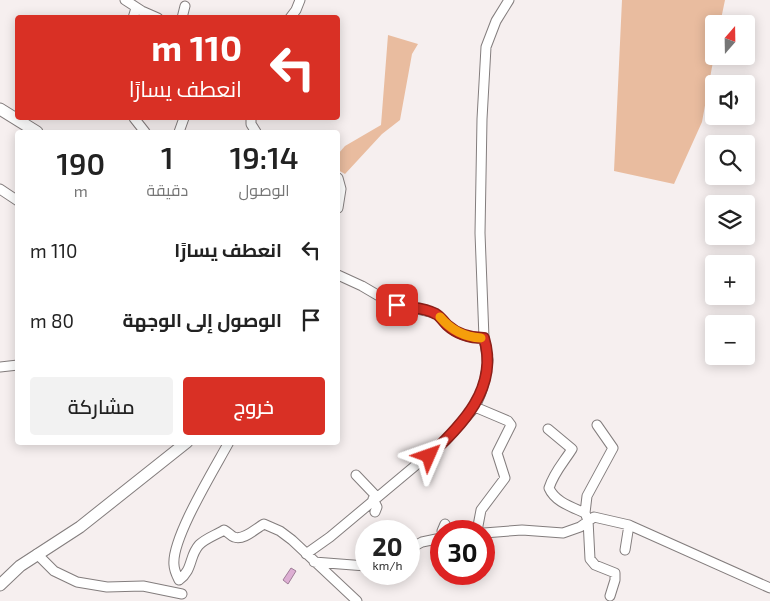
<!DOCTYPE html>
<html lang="ar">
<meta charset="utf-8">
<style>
body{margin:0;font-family:"Exo 2",Cairo,sans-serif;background:#f2f2f2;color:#222;direction:rtl;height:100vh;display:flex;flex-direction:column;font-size:19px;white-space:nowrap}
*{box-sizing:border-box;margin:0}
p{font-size:16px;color:#767676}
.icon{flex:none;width:28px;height:28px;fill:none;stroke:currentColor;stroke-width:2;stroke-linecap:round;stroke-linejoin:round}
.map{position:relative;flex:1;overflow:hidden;direction:ltr}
.side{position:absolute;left:15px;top:130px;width:325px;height:315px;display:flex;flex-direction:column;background:#fff;border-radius:5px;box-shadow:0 2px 12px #0003;direction:rtl}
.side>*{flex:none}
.top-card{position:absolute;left:15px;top:15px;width:325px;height:105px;border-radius:5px;box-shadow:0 2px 12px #0003;direction:rtl;background:#d93025;color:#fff;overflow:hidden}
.needle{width:32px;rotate:20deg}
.buttons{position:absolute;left:705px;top:15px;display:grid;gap:10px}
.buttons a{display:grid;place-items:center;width:50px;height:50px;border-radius:5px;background:#fff;box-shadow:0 2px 12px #0003;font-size:25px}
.speed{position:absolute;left:355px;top:520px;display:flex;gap:10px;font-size:25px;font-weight:700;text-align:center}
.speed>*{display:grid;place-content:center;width:65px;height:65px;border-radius:50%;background:#fff;box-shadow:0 2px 12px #0003;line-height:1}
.speed small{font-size:12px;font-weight:400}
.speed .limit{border:8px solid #d22;background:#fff;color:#111}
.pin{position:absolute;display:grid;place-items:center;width:42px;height:42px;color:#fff;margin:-21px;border-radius:10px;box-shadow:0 2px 8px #0006}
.me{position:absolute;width:55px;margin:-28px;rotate:47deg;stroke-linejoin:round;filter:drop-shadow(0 0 4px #0008)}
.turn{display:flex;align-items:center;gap:18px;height:105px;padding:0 15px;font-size:22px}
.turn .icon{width:65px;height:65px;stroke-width:2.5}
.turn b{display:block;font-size:35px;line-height:42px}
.eta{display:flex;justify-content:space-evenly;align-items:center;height:85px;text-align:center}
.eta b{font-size:30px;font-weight:600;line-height:35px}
.button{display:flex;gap:10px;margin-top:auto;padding:10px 15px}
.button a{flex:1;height:58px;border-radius:5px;background:#d93025;color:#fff;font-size:20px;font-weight:600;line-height:58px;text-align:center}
.button a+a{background:#f2f2f2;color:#222}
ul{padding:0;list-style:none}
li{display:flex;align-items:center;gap:15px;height:70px;padding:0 15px}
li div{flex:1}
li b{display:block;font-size:19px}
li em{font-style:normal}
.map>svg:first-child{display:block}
.green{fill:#e9bc9f}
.water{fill:#ddaed3;stroke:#9f7d97}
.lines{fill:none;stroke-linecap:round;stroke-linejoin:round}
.minor-casing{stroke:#837d7d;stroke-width:11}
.major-casing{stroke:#837d7d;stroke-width:13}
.minor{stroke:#fff;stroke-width:9}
.major{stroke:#fff;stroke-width:11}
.route-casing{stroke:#8d1f18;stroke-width:12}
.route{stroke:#d93025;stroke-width:9}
.slow{stroke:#f59e0b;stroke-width:9}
</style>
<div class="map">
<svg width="770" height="601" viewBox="0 0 770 601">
<rect width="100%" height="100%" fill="#f6efef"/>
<path class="green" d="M 622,0 L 725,0 L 720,24 L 714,24 L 714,56 L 702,122 L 674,184 L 614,171 Z
M 388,35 L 418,44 L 412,54 L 400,120 L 382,134 L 345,174 L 338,170 L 338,154 L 345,146 L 381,125 Z"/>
<path class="water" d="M 291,568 L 296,571 L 288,584 L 283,580 Z"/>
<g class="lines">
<defs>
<path id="minor" d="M 125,0 L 142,11 L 158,18
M 133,18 L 136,8
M 182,18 L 185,6
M 290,18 L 296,10 L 300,0
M 134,118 L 145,132
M 251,118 L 251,124 L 256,132
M 179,132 L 184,118
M 338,178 L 341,189 L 338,208
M 0,189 L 18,201
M 338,275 L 362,286 L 391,303 L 434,313 C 439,315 442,320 446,324 C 456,334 470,338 484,338
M 0,367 L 18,365
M 475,407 L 508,421 L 511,425 L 497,453 L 505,478 L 481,510 L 477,531
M 597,425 L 613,448 L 587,496 L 585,513 L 588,520 L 590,559 L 595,565 L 615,573 L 615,580 L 610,596
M 548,429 L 572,449 C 564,462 554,472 549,488 C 555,502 572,507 585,513
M 229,442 C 215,468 171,539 174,565 C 174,570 177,576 179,580 C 193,570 189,556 199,545 C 206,538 216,535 224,530 C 228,532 231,536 234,537 C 244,541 256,528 264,524 L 280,531 L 292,540 L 357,601
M 356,475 L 377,497
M 373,499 L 377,507 L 375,512
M 442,531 L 445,524
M 484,533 L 522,530 L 563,533 L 580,527 L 594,517 L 629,525 L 770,588
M 409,549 L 422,542 L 441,538
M 625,550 L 629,525
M 37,554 L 54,571 L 77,582 L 107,587 L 143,586 L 182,594
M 306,554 L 330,537 L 446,440 L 475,407 L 481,393 L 485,379 L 488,360 L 484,338 L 480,233 L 482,119 L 486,47 L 496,21 L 509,0
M 314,562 L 366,566"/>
<path id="major" d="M 0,109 L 37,132
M 0,585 L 20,566 L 80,527 L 187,442"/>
</defs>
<use href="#minor" class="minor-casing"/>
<use href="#major" class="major-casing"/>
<use href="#minor" class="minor"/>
<use href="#major" class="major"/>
</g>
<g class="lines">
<defs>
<path id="route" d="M 397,305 C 410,308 424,307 436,314 C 440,316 443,321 447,325 C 457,334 471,338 484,338 C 499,388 462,425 429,456"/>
</defs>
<use href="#route" class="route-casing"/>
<use href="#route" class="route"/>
<path class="slow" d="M 440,317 C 451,330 464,337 481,338"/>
</g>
</svg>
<div class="buttons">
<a><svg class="needle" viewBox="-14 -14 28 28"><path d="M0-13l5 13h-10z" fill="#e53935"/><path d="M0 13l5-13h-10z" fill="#767676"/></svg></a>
<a><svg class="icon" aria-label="sound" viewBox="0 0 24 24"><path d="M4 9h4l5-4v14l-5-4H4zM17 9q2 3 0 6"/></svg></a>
<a><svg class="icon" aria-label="search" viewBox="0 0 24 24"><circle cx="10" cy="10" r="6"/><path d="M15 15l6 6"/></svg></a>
<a><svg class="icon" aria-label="layers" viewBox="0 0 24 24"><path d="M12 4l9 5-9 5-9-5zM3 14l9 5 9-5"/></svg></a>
<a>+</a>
<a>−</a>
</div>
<div class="speed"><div>20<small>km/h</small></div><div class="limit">30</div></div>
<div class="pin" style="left:397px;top:305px;background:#d93025"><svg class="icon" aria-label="arrive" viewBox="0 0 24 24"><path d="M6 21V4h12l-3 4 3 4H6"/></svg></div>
<svg class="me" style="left:429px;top:456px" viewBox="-20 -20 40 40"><path d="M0-17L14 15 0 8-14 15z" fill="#d93025" stroke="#fff" stroke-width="4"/></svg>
<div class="top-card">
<div class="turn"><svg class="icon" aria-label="left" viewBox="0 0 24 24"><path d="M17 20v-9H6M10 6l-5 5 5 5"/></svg><div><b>110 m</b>انعطف يسارًا</div></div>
</div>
<section class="side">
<div class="eta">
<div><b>19:14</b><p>الوصول</p></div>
<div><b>1</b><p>دقيقة</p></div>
<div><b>190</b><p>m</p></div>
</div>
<ul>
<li><svg class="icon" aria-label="left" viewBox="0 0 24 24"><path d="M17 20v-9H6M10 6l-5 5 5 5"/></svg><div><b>انعطف يسارًا</b></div><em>110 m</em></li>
<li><svg class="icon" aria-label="arrive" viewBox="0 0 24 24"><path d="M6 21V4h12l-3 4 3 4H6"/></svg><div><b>الوصول إلى الوجهة</b></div><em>80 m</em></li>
</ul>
<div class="button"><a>خروج</a><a>مشاركة</a></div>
</section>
</div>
